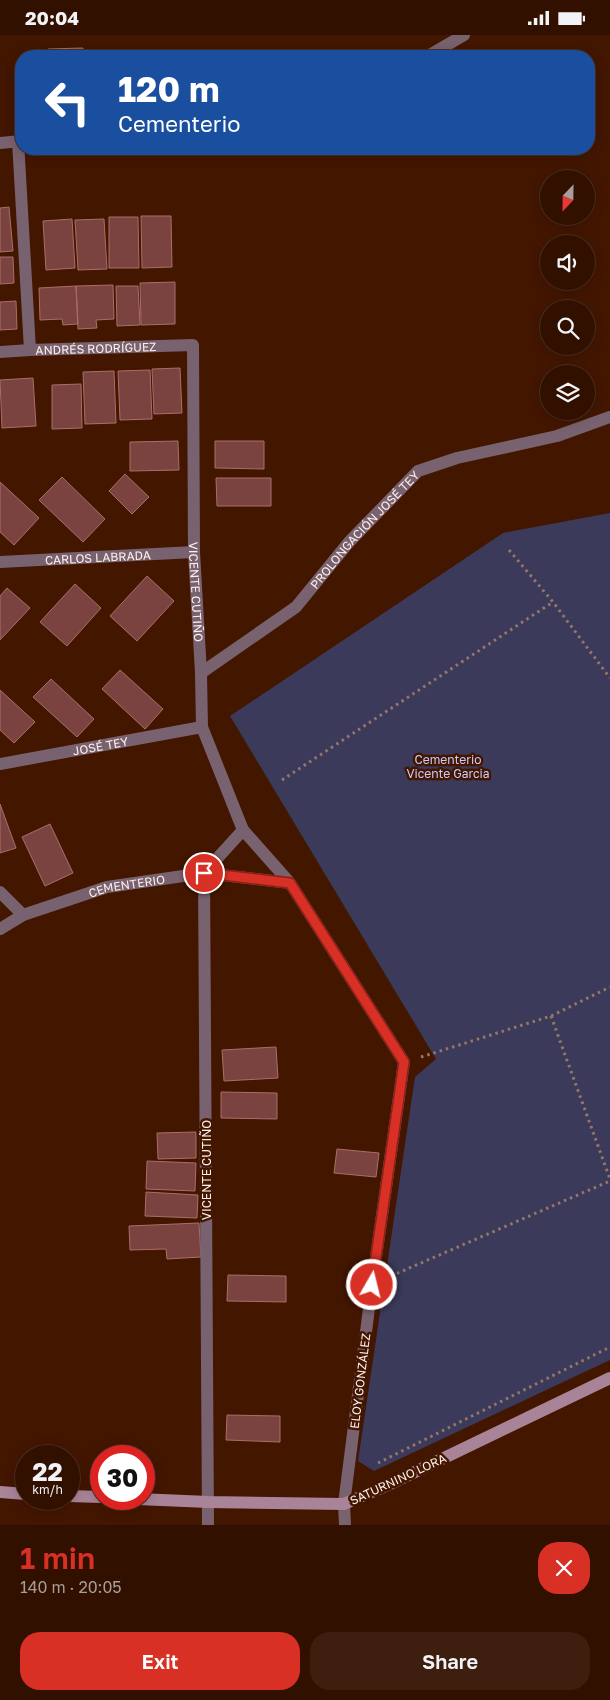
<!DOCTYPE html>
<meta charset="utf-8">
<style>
body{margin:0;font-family:"Golos Text",sans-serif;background:#3d1e0f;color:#f1f3f6;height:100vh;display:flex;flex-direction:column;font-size:19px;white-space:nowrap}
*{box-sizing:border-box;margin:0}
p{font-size:16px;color:#a89d99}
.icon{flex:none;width:28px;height:28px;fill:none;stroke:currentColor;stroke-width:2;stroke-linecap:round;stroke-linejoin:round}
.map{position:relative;height:1490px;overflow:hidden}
.side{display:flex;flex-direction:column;background:#321000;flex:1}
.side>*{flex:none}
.hud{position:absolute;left:15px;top:15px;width:580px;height:105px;border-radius:20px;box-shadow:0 2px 12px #0003,0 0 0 1px #4d3022;background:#1a4fa0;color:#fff;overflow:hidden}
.needle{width:32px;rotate:202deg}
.controls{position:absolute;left:540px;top:135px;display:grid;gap:10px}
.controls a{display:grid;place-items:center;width:55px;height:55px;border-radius:50%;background:#321000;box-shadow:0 2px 12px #0003,0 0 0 1px #4d3022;font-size:25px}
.speed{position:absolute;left:15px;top:1410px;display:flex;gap:10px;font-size:25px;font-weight:700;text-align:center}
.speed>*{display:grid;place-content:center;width:65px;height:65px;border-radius:50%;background:#321000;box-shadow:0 2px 12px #0003,0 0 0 1px #4d3022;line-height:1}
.speed small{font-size:12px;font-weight:400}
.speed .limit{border:8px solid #d22;background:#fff;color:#111}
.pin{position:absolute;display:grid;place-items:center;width:42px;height:42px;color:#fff;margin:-21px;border:2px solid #fff;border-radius:50%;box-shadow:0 1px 5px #0007}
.me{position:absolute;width:55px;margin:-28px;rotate:8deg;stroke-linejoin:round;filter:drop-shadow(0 0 4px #0008)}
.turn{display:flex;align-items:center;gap:18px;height:105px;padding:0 20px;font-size:22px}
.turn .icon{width:65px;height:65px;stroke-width:2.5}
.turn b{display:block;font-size:35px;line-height:42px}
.round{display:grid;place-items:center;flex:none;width:52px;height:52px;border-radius:20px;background:#3d1e0f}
.overview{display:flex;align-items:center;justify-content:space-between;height:85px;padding:0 20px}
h1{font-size:30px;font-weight:600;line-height:38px;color:#d93025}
.button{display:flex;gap:10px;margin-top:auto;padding:10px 20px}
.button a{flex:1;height:58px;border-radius:20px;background:#d93025;color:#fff;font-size:20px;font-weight:600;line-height:58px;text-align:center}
.button a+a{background:#3d1e0f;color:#f1f3f6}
.status{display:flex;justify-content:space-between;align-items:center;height:35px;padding:0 25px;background:#321000;direction:ltr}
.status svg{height:14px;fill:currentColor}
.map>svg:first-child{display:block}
.green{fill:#3b3a5b}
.building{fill:#7b4340;stroke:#a96e69}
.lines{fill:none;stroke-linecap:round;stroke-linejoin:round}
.path{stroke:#957668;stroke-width:3;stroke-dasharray:2.5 4;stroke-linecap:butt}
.lane{stroke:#79626f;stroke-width:12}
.street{stroke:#79626f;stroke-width:12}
.secondary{stroke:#a98499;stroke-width:12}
.route-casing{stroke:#8d1f18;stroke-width:12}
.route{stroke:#d93025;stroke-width:9}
.labels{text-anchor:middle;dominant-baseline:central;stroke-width:5;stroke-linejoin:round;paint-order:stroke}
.street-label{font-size:12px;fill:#fdf0eb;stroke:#431600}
.park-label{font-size:12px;fill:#cbccfc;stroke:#431600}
</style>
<div class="status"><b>20:04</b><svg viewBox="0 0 49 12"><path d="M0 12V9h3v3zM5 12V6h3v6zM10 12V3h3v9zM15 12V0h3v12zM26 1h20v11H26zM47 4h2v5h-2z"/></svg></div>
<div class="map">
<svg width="610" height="1490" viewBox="0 0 610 1490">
<rect width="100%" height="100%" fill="#431600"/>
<path class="green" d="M 610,478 L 610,1325 L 374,1436 L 358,1426 L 415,1042 L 436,1024 L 230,681 L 503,498 Z"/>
<path class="building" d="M 83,13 L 83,21 L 48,21 L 48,14 Z
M 9,172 L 13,216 L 0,217 L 0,173 Z
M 141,181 L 171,181 L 172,232 L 142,233 Z
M 109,182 L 138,182 L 139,233 L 109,233 Z
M 72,184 L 75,233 L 46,235 L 43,186 Z
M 104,184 L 107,234 L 78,235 L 75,185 Z
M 0,222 L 13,222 L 14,248 L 0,249 Z
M 175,247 L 175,289 L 141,290 L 140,248 Z
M 113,250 L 114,284 L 96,285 L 97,293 L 78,294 L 76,251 Z
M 76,251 L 78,289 L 63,290 L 62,284 L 40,285 L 39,253 Z
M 116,251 L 138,251 L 140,290 L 117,291 Z
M 16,266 L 17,294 L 0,295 L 0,267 Z
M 180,333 L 182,378 L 154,379 L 152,334 Z
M 150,335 L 152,384 L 120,385 L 118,336 Z
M 114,336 L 116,388 L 85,389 L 83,337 Z
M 33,343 L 36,391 L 2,393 L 0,345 Z
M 81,349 L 82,393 L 52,394 L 52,350 Z
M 178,406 L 179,435 L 130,436 L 130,407 Z
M 215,406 L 264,406 L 264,434 L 215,433 Z
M 125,439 L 149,462 L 132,479 L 109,456 Z
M 62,442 L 105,484 L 83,507 L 39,465 Z
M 216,443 L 271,443 L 271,471 L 217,471 Z
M 0,447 L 39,483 L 14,510 L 0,497 Z
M 147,541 L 174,566 L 137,606 L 110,581 Z
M 75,549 L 101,573 L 67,611 L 40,587 Z
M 7,553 L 30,573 L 0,605 L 0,561 Z
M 120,635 L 163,674 L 145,694 L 102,654 Z
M 51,644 L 94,684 L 77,702 L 33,662 Z
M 0,655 L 35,687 L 14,708 L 0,695 Z
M 0,769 L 16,813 L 0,818 Z
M 50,789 L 73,838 L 45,851 L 22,802 Z
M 276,1012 L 278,1043 L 224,1046 L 222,1015 Z
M 221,1057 L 277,1058 L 277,1084 L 221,1083 Z
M 196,1097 L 196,1123 L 158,1124 L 157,1098 Z
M 337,1114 L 379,1118 L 376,1142 L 334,1138 Z
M 147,1126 L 196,1128 L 195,1156 L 146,1154 Z
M 146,1157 L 198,1160 L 197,1183 L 145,1181 Z
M 199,1188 L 201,1222 L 167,1224 L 166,1214 L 130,1215 L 129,1191 Z
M 228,1240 L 286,1241 L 286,1267 L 227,1266 Z
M 227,1380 L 280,1381 L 280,1407 L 226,1405 Z"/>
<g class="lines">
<path class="path" d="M 509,515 L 553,567 L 610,643
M 282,745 L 553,567
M 551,981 L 610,1144
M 421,1022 L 551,981 L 610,952
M 391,1241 L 610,1146
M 378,1428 L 610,1312"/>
<path class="lane" d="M 18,106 L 30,315"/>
<g class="street">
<path d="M 428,21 L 464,0"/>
<path d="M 0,108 L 21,106"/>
<path id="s1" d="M 0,317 L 30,315 L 193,310 L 194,517 L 201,638 L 202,692 L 243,795 L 290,848 L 404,1027 L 372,1250 L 344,1469 L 345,1490"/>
<path id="s2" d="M 0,527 L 194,517"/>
<path id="s3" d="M 201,638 L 296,572 L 349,507 L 418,436 L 457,423 L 557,401 L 610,382"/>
<path id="s4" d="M 0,729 L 202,692"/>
<path d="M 0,857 L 23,880"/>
<path id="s5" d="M 0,894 L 23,880 L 107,852 L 204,838 L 290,848"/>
<path d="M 208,1490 L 204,838 L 243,795"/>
</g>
<path class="secondary" d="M 0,1457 L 26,1459
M 69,1461 L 101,1462
M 138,1464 L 208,1467 L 344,1469 L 390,1449 L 610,1343"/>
</g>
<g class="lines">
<defs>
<path id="route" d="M 204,838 L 290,848 L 404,1027 L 372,1250"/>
</defs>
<use href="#route" class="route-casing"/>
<use href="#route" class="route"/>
</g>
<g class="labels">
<g class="street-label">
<text stroke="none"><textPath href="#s1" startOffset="96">ANDRÉS RODRÍGUEZ</textPath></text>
<text stroke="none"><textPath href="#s3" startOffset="219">PROLONGACIÓN JOSÉ TEY</textPath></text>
<text stroke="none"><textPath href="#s2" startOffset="98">CARLOS LABRADA</textPath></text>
<text stroke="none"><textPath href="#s1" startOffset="440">VICENTE CUTIÑO</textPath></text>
<text stroke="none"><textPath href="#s4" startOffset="102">JOSÉ TEY</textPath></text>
<text stroke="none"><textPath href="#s5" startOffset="135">CEMENTERIO</textPath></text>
<text transform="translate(206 1135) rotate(-90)">VICENTE CUTIÑO</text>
<text transform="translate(360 1346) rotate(-83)">ELOY GONZÁLEZ</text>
<text transform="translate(398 1444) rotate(-25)">SATURNINO LORA</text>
</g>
<g class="park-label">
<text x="448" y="724">Cementerio<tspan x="448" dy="14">Vicente Garcia</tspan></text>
</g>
</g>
</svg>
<div class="controls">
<a><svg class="needle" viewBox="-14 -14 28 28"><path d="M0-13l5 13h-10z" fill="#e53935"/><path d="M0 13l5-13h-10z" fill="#a89d99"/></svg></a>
<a><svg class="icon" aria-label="sound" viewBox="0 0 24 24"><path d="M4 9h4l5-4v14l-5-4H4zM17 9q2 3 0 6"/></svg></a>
<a><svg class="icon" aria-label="search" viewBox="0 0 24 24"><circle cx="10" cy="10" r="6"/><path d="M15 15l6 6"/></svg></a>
<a><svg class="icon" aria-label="layers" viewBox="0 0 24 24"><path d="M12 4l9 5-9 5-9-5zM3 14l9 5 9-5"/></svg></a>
</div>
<div class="speed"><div>22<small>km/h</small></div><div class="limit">30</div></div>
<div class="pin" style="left:204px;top:838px;background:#d93025"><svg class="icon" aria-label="arrive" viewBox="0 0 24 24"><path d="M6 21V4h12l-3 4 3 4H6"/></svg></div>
<svg class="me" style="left:372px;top:1250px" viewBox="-20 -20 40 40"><circle r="17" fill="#d93025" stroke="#fff" stroke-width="3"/><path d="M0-11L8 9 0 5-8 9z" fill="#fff"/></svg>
<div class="hud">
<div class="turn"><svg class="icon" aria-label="left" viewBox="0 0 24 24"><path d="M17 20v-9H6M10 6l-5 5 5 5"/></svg><div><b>120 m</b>Cementerio</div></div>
</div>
</div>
<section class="side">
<div class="overview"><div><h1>1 min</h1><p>140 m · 20:05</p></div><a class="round" style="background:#d93025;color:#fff"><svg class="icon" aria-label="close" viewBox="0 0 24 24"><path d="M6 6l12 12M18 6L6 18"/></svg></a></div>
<div class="button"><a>Exit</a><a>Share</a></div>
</section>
